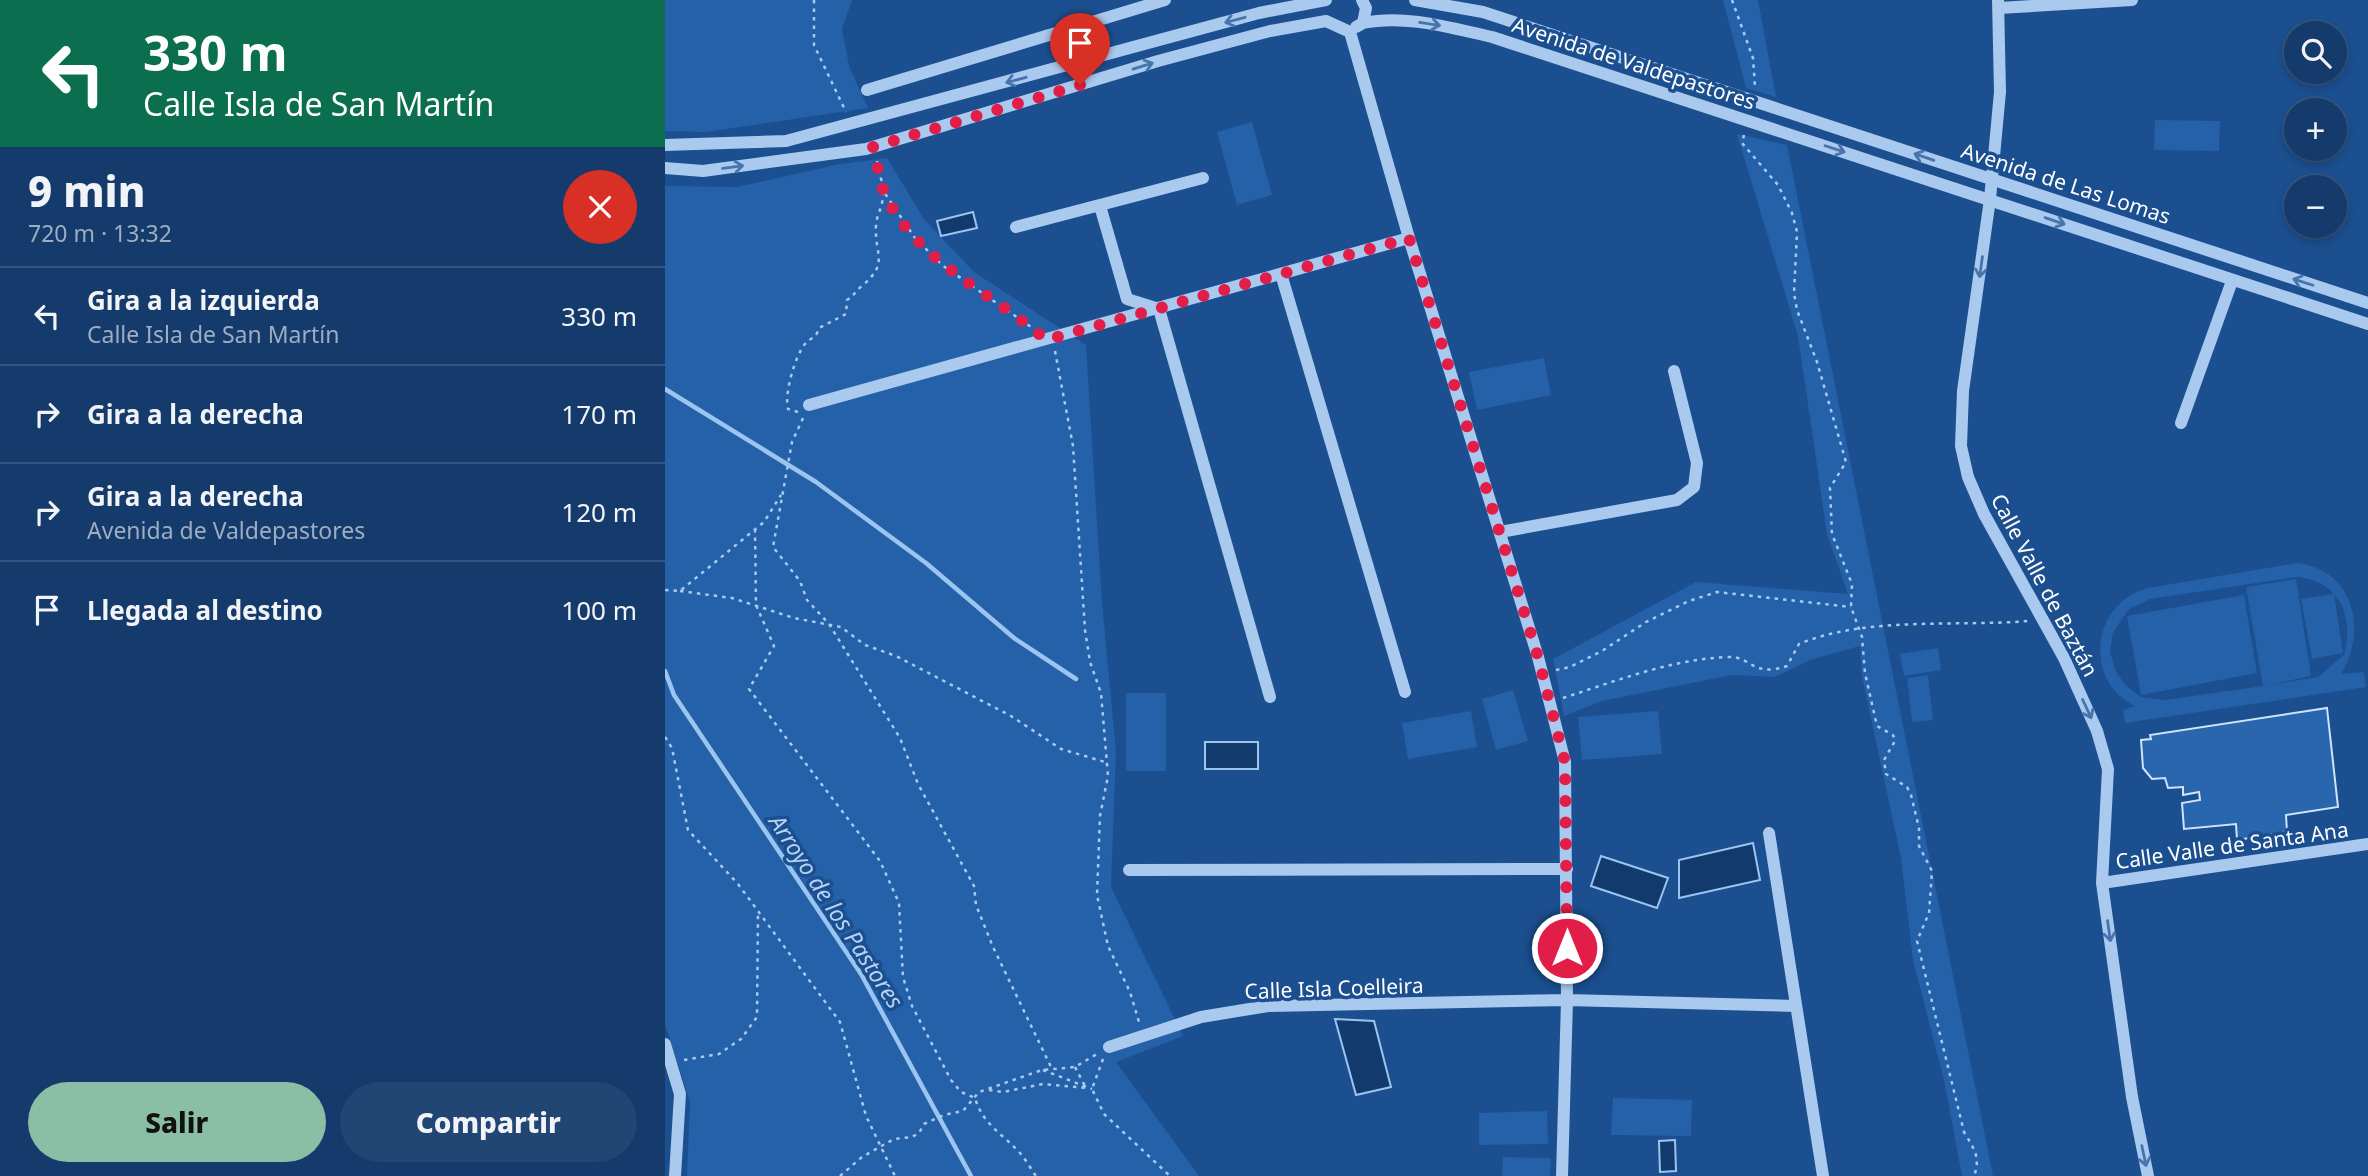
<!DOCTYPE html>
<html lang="es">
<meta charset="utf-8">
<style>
body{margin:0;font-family:"Noto Sans",sans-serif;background:#214673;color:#f1f3f6;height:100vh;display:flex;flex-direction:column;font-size:26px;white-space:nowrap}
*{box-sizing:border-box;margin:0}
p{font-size:23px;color:#9dadc1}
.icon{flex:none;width:38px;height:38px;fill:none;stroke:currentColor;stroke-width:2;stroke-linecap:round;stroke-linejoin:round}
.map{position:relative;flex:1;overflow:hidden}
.side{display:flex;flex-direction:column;background:#143b6b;width:665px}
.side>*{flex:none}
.top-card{background:#0b6e4f;color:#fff;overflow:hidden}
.tools{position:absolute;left:1619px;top:21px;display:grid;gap:14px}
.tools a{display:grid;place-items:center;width:63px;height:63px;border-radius:50%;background:#143b6b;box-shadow:0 4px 10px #0003,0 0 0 2px #33557e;font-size:35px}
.pin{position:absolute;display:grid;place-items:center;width:60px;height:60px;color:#fff;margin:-72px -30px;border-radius:50% 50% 50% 0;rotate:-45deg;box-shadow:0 0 7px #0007}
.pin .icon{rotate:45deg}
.me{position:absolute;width:77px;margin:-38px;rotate:0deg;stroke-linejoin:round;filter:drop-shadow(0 0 5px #0008)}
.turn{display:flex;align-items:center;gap:24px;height:147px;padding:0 28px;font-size:32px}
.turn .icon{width:91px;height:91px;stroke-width:2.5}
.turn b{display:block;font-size:49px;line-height:60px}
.round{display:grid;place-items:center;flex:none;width:74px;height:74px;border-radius:37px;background:#214673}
.headline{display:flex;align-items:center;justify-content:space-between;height:119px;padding:0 28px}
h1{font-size:42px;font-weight:800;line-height:52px}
.button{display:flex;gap:14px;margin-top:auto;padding:14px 28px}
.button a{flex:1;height:80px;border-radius:42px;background:#8abfa5;color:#111;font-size:28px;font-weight:800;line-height:80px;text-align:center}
.button a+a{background:#214673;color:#f1f3f6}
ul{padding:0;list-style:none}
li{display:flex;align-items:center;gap:21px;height:98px;padding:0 28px;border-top:2px solid #33557e}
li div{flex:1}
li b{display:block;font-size:26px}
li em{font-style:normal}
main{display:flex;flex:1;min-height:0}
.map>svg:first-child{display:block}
.green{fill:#2461a8;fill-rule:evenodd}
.water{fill:#123a6d;stroke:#9cc4f0;stroke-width:2}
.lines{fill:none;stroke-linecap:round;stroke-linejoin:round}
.stream{stroke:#9cc4f0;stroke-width:4.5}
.building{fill:#2a66ad;stroke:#cfe3fa;stroke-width:2}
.path{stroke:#a9c9ee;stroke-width:2.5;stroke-dasharray:3.5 5;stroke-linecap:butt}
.minor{stroke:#a9c9ee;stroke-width:12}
.oneway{stroke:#4674ac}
.route{stroke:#e11d48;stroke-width:12;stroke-dasharray:0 21.6}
.labels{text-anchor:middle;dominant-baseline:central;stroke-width:7;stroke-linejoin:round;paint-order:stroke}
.street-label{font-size:21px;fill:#fff;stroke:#1b4f8f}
.water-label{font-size:23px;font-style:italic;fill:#b5d3f5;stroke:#1b4f8f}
</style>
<main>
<section class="side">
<div class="top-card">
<div class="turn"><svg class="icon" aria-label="left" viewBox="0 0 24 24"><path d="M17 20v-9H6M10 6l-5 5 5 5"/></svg><div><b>330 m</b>Calle Isla de San Martín</div></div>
</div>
<div class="headline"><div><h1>9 min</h1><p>720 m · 13:32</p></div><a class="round" style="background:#d93025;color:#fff"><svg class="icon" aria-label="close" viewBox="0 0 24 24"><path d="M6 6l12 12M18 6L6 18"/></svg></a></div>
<ul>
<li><svg class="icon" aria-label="left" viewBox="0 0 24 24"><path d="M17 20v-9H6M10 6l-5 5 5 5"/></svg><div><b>Gira a la izquierda</b><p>Calle Isla de San Martín</p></div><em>330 m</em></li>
<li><svg class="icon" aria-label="right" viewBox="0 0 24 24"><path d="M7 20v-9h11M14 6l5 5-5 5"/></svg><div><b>Gira a la derecha</b></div><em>170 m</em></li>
<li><svg class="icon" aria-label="right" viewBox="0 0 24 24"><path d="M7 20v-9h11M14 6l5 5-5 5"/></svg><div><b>Gira a la derecha</b><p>Avenida de Valdepastores</p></div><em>120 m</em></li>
<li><svg class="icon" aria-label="arrive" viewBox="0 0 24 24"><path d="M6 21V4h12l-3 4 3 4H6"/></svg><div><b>Llegada al destino</b></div><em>100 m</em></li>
</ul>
<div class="button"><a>Salir</a><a>Compartir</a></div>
</section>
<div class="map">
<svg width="1703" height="1176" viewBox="0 0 1703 1176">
<rect width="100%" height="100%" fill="#1b4f8f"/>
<path class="green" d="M 0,0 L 187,0 L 177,29 L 184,66 L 203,108 L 41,132 L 0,131 Z
M 1058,0 L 1093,0 L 1111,97 L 1081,88 Z
M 1490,120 L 1555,121 L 1554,151 L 1489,150 Z
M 587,122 L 607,195 L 572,205 L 552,132 Z
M 1072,134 L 1122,145 L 1328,1176 L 1297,1176 L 1279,1080 L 1248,960 L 1236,858 L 1197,676 L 1195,646 L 1148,659 L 1109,677 L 1067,675 L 937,701 L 899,716 L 888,659 L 1031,582 L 1183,594 L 1162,534 L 1133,336 Z
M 222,158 L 259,219 L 309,272 L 421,345 L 437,602 L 451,752 L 446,887 L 518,1036 L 451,1062 L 534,1176 L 22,1176 L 25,1102 L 0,1024 L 0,186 L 72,187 L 175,164 Z
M 879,358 L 886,395 L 812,410 L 804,372 Z
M 1632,563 C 1689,569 1703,631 1676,674 L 1699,672 L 1701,687 L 1460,723 L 1458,710 L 1470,706 C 1417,680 1427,602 1483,588 ZM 1631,577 C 1674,580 1690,616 1679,655 L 1653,677 L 1604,685 L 1646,676 L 1631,579 L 1581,587 L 1598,686 L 1500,700 L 1476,697 L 1460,685 L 1450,670 L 1445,652 L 1448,632 L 1464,609 L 1485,599 Z
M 1669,594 L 1678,653 L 1647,659 L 1636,599 Z
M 1579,595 L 1592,673 L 1476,695 L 1462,616 Z
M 1273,648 L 1276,670 L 1239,676 L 1235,654 Z
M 1263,675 L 1268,720 L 1247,722 L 1242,678 Z
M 848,690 L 863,741 L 831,750 L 817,699 Z
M 461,693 L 501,693 L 501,771 L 461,771 Z
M 806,711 L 812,747 L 743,759 L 737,723 Z
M 993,711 L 997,754 L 917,760 L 913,717 Z
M 948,1098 L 1027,1100 L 1026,1136 L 946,1135 Z
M 882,1111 L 883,1144 L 814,1145 L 814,1113 Z
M 838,1157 L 886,1158 L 885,1176 L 837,1176 Z"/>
<path class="water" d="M 308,212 L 312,228 L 276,236 L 272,221 Z
M 540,742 L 593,742 L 593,769 L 540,769 Z
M 1088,843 L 1095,880 L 1014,898 L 1014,860 Z
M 936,856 L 1003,878 L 992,908 L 926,886 Z
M 670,1019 L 709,1021 L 726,1087 L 691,1095 Z
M 1010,1140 L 1011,1171 L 995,1172 L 994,1141 Z"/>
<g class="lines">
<path class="stream" d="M 0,389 L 151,482 L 261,563 L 349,638 L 411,679
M 0,671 L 9,695 L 196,974 L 306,1176"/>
</g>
<path class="building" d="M 1662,708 L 1673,807 L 1621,815 L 1622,832 L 1572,840 L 1571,824 L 1519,829 L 1517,803 L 1535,800 L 1534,792 L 1518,795 L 1518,787 L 1503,788 L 1500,778 L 1487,779 L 1478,768 L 1476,740 L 1486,739 L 1485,735 Z"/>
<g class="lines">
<path class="path" d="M 149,0 L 149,45 L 181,112
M 1067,0 L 1088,58 L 1090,87
M 1079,135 L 1077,143 L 1113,185 L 1127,213 L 1132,232 L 1129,293 L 1132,310 L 1152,362 L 1181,462 L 1165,488 L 1167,534 L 1187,584 L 1186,607 L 1197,637 L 1200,673 L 1212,726 L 1228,735 L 1230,741 L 1219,760 L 1221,774 L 1242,787 L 1246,795 L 1254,828 L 1254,846 L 1267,871 L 1264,913 L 1252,941 L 1299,1132 C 1309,1149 1316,1157 1309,1176
M 212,161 L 219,192 L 250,238 L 277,265 L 369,329
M 390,351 L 408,446 L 420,630 L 425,662 L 436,693 L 443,776 L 435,816 L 432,895 L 443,946 L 465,992 L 474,1022
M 133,412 L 123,409 C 119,394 130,356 140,344 C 146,337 151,339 154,328 L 181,314 L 182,300 C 190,295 190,291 197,286 C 225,262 209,255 211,225 C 212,213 218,208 218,193
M 138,418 L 127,442 L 108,547 L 135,581 L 142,600 L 164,624 L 235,738 L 253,784 L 309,886 L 311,905 L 328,947 L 387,1069
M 90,529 L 91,605 L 109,646 L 84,689 L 215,861 L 234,903 L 238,977 L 247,1006 L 286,1080 L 296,1092 L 310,1098 C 318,1125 338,1134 355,1153 C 361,1160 366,1169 371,1176
M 0,590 L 15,591 L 99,522 L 116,495
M 15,591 L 67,598 L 129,618 L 176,627 L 200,645 L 231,656 L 346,716 L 396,749 L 440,762
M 891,670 L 905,667 L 937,651 L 981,622 L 1024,601 L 1052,592 L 1186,607
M 898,698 C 951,681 1004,660 1061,657 C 1087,655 1086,678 1122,666 L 1134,644 C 1201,616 1291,627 1363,621
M 0,737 L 7,748 L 23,830 L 73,884 L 175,1022 L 201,1116 L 230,1176
M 438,1059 L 427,1089 L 439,1114 L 505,1176
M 19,1060 L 54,1054 L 76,1039 L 92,1017 L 93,913
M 410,1067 L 421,1088
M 378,1070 L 427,1089
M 324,1090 L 338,1092 L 378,1084 L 421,1088
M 175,1176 L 197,1157 L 229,1139 L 247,1137 L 254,1133 L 259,1124 L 279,1115 L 298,1111 L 314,1092 L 377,1070 L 410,1067 L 432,1054"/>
<path class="minor" d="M 750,0 L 818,12 L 1703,303
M 1333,0 L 1335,92 L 1325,199 L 1298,391 L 1296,446 L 1303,477 L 1319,514 L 1399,658 L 1432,731 L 1443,769 L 1437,883 L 1467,1097 L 1483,1176
M 1334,8 L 1467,0
M 661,21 L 685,32
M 698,23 C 740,14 786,28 827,37 L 1703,324
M 691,27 L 698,23 L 701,8 L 697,0
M 685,32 L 744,238 L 873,657 L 900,762 L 902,1000 L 897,1176
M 202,90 L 500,0
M 0,145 L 121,141 L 594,13 L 661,0
M 0,168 L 38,171 L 201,149 L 493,61 L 605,31 L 661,21
M 435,206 L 462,299 L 494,309 L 605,697
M 351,227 L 538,178
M 616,274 L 740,692
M 144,405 L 744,238
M 1516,423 L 1567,281
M 835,532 L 1012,500 L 1029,487 L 1032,463 L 1009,371
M 1104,833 L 1158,1176
M 464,870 L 902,869
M 1437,883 L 1703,844
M 0,1044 L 15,1094 L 10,1176
M 444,1047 L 536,1017 L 603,1006 L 902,1000 L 1131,1006"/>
</g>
<defs><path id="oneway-shaft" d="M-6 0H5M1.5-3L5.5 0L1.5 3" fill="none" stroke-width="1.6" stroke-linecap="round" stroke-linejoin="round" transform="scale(1.75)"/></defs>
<g class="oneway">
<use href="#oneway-shaft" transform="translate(570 20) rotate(165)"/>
<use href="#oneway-shaft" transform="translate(765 24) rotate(9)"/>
<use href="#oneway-shaft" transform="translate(478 66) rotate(-17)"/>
<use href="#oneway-shaft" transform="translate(351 80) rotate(165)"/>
<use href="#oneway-shaft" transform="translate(1170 149) rotate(18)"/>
<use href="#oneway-shaft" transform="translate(1259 157) rotate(-161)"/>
<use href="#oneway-shaft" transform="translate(68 167) rotate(-7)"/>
<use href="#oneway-shaft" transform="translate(1390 221) rotate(19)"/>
<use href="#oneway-shaft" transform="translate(1316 267) rotate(98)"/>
<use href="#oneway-shaft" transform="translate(1638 282) rotate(-162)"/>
<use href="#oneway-shaft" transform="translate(1422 709) rotate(65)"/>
<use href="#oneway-shaft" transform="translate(1444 931) rotate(82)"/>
<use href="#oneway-shaft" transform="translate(1479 1156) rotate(78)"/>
</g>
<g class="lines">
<path class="route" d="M 415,85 L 208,147 C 213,162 213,180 220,194 C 252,263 327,292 381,340 L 744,238 L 873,657 L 900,762 L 902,948"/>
</g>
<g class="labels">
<g class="street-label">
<text transform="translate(969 63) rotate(18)">Avenida de Valdepastores</text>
<text transform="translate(1401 183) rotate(18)">Avenida de Las Lomas</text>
<text transform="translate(1380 585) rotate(62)">Calle Valle de Baztán</text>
<text transform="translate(1567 845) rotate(-8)">Calle Valle de Santa Ana</text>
<text transform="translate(669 988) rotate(-2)">Calle Isla Coelleira</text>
</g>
<g class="water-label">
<text transform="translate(172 911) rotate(57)">Arroyo de los Pastores</text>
</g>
</g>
</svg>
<div class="tools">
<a><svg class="icon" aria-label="search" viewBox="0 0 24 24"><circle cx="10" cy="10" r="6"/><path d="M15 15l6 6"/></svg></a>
<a>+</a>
<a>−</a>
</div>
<div class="pin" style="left:415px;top:85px;background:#d93025"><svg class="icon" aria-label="arrive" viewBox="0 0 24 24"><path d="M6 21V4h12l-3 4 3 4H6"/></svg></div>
<svg class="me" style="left:902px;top:948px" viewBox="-20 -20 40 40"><circle r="17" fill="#e11d48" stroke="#fff" stroke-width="3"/><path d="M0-11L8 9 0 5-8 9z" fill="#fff"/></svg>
</div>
</main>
